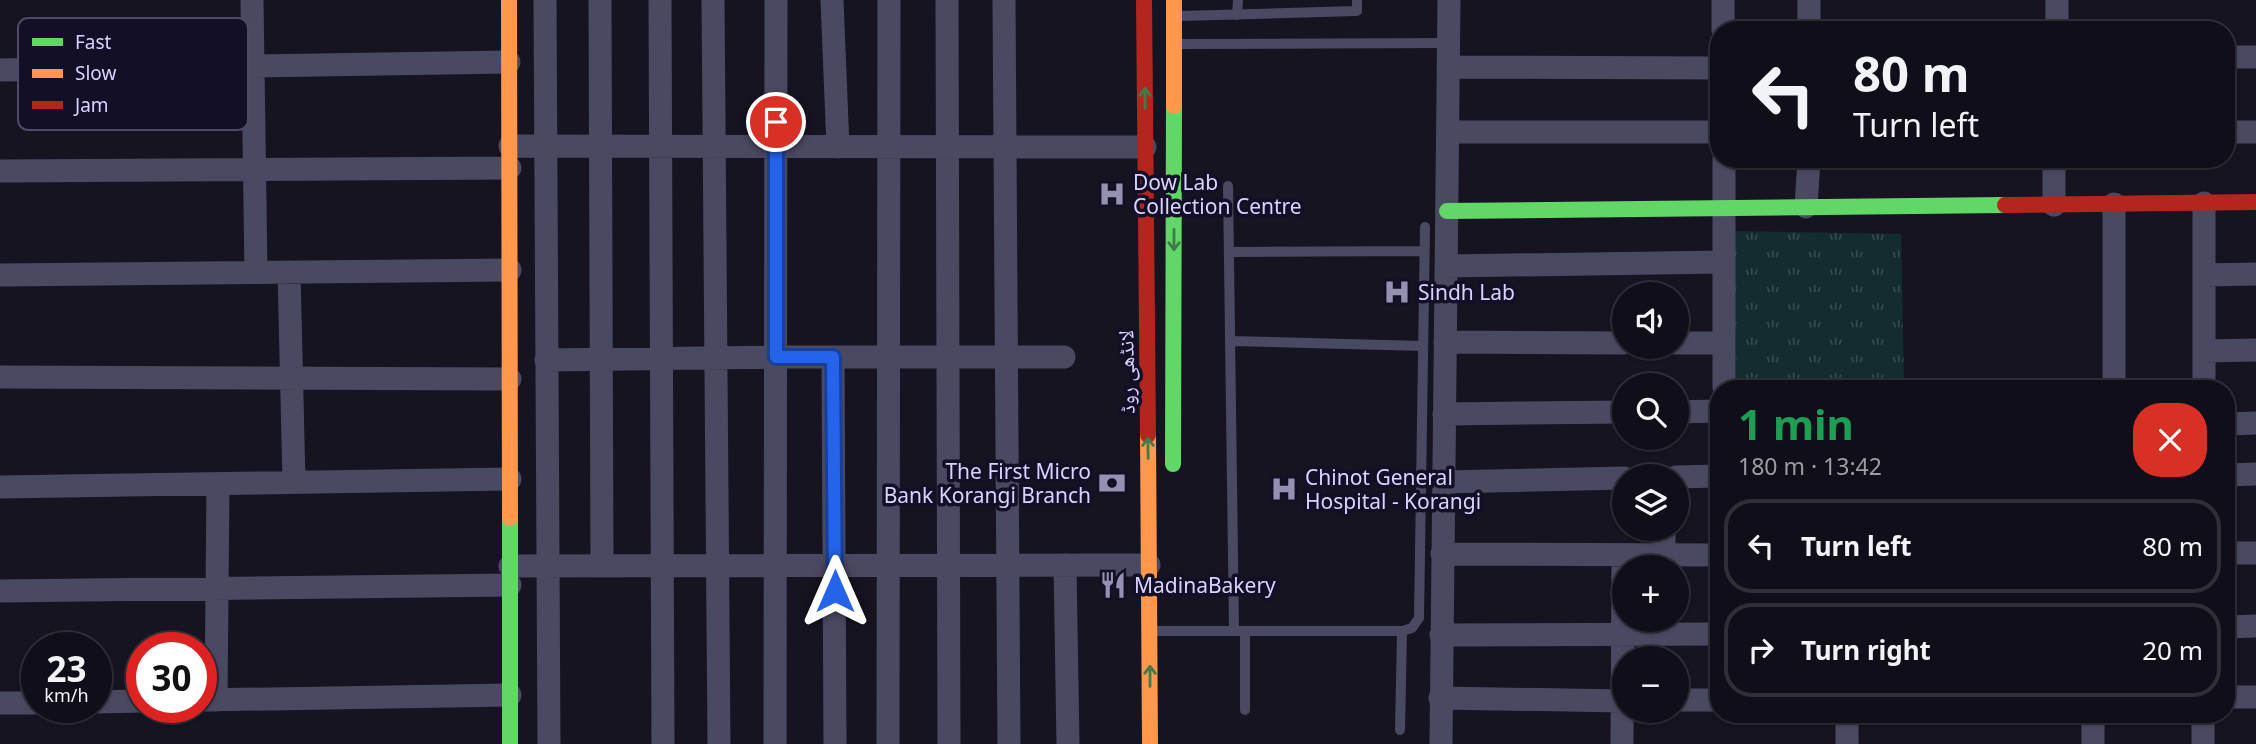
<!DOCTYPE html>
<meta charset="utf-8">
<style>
body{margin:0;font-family:"Noto Sans","Noto Naskh Arabic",sans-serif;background:#191822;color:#f1f3f6;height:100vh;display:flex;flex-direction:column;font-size:26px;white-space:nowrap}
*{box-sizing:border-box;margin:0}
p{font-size:23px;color:#9c9ca2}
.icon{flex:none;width:38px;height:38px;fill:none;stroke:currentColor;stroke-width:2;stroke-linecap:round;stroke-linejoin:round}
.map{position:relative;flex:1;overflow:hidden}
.sheet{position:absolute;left:1710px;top:380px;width:525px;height:343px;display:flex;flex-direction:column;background:#100f19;border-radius:28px;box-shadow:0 2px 5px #0004,0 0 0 2px #302f38}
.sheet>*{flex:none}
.hud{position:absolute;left:1710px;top:21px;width:525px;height:147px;border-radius:28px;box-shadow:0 2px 5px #0004,0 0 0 2px #302f38;background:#100f19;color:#f1f3f6;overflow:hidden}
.controls{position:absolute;left:1612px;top:282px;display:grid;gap:14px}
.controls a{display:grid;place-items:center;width:77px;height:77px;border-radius:50%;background:#100f19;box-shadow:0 2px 5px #0004,0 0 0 2px #302f38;font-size:35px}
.speed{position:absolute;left:21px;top:632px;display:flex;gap:14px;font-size:35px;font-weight:700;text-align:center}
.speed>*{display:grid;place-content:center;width:91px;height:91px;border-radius:50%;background:#100f19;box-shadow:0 2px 5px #0004,0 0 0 2px #302f38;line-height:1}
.speed small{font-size:18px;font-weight:400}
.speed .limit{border:10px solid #d22;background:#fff;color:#111}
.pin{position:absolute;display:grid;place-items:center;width:60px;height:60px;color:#fff;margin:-30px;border:4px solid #fff;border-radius:50%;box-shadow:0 2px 7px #0007}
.me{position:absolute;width:77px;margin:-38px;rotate:0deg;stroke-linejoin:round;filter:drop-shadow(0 0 5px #0008)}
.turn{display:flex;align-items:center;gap:24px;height:147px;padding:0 28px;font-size:32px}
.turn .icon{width:91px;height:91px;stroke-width:2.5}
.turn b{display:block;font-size:49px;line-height:60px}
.round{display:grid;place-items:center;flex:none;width:74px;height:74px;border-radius:28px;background:#191822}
.summary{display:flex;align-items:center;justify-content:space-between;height:119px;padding:0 28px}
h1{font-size:42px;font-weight:700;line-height:52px;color:#1e9e55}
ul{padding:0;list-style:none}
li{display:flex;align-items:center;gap:21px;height:94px;margin:0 14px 10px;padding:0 14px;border:4px solid #302f38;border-radius:28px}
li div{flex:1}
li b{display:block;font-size:26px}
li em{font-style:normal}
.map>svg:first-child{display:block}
.park{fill:url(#park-tufts)}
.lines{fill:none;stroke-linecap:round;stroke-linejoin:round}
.lane{stroke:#4a4962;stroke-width:10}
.street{stroke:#4a4962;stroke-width:23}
.fast{stroke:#63d668;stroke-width:16}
.slow{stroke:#ff974d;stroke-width:16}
.jam{stroke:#b3261e;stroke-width:16}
.oneway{stroke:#3f7c4a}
.route-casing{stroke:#184099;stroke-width:18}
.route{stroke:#2563eb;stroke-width:12}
.labels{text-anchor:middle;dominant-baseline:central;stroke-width:7;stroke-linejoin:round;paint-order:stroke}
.poi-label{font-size:21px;fill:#d9d4ff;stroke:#130f26;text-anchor:start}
.street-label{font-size:21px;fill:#d9d4ff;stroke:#130f26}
.key{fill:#130f26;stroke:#4e4a67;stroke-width:2}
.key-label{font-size:19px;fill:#d9d4ff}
</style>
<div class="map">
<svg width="2256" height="744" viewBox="0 0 2256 744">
<defs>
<pattern id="park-tufts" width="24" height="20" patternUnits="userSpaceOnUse" patternTransform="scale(1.75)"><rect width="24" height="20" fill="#132c2d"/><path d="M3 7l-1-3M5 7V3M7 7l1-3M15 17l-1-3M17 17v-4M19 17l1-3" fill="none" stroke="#354a4c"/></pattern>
</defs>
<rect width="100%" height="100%" fill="#161421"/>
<path class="park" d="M 1734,231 L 1901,234 L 1904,388 L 1736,388 Z"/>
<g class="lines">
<path class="lane" d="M 1237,15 L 1238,0
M 1180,16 L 1357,11 L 1357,0
M 1180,44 L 1449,43
M 1228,186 L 1234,631
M 1229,252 L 1424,251
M 1230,341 L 1423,346
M 1156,631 L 1402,631 L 1412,628 L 1419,618 L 1425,227
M 1245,710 L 1245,631
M 1400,730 L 1402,631"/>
<path class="street" d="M 252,0 L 256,272
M 545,0 L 549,744
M 600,0 L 602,566
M 660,0 L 663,744
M 713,0 L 719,744
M 832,0 L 838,147
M 947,0 L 949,744
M 1004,0 L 1009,744
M 1723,0 L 1723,30
M 1809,0 L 1809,30
M 2057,0 L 2057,30
M 2226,57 L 2256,57
M 1448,67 L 1718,68
M 0,70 L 509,62
M 1448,132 L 1718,132
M 2226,132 L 2256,132
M 510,146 L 1145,147
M 1724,159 L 1724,388
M 2054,159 L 2054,205
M 0,171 L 510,168
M 1806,207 L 1809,159
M 1446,266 L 1724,262
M 289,272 L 294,482
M 0,275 L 510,270
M 2204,275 L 2256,274
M 1445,342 L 1624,343
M 1676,343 L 1724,343
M 2204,351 L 2256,350
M 833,357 L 835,744
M 546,360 L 776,357 L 1064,357
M 0,377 L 510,379
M 2114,388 L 2114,204
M 2204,388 L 2204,203
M 1676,412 L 1718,411
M 1444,414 L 1624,412
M 2226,424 L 2256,423
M 2226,475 L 2256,474
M 1676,477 L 1718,476
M 1443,482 L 1624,478
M 0,487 L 510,479
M 2226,553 L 2256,553
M 1442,554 L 1718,555
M 1664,555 L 1664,528
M 1065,565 L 1068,744
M 510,566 L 1149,565
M 0,591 L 510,585
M 2226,627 L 2256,626
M 1441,635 L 1718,634
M 2226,697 L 2256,697
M 1440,698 L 1624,701
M 201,700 L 510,695
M 216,700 L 218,484
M 1676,700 L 1718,700
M 96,702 L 142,701
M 0,703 L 37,703
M 2093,714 L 2093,744
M 775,744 L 776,0
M 888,744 L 889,0
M 1441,744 L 1449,0
M 1622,744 L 1623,555
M 1847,744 L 1847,714
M 2203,744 L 2203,714"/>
<path class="fast" d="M 1447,211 L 2005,205
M 1173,464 L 1174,106
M 510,518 L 510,744"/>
<path class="slow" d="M 509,0 L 510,518
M 1174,106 L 1174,0
M 1148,435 L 1150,744"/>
<path class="jam" d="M 1144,0 L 1148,435
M 2005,205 L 2256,202"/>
</g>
<defs><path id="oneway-shaft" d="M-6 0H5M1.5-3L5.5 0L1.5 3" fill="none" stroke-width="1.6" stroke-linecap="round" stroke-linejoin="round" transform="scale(1.75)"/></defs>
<g class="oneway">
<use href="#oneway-shaft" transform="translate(1145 98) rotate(-90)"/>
<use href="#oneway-shaft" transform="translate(1174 240) rotate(90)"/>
<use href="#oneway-shaft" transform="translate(1148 448) rotate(-91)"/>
<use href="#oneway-shaft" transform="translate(1150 676) rotate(-90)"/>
</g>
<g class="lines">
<defs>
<path id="route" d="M 776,122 L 776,357 L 833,357 L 835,591"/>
</defs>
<use href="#route" class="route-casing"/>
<use href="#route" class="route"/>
</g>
<defs>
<symbol id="hospital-bare" viewBox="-9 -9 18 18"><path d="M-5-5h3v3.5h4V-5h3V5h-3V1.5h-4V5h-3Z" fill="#9591b1" stroke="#130f26" stroke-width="2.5" paint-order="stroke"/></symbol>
<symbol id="bank-bare" viewBox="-9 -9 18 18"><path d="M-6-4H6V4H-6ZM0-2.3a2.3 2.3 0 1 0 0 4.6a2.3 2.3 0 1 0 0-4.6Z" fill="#9591b1" stroke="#130f26" stroke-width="2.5" paint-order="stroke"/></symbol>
<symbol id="restaurant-bare" viewBox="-9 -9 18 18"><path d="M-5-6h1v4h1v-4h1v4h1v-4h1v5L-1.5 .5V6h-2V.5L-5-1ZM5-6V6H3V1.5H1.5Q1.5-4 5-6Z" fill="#9591b1" stroke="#130f26" stroke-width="2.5" paint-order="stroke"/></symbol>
</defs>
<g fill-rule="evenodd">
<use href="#hospital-bare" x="1093" y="175" width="38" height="38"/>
<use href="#hospital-bare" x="1378" y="273" width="38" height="38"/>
<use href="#bank-bare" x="1093" y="464" width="38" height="38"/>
<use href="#hospital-bare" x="1265" y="470" width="38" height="38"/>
<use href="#restaurant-bare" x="1094" y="566" width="38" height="38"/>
</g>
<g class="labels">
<g class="poi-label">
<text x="1133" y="182">Dow Lab<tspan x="1133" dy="24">Collection Centre</tspan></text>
<text x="1418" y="292">Sindh Lab</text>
<text x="1091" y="471" text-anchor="end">The First Micro<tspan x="1091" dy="24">Bank Korangi Branch</tspan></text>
<text x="1305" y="477">Chinot General<tspan x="1305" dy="24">Hospital - Korangi</tspan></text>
<text x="1134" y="585">MadinaBakery</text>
</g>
<g class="street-label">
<text transform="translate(1126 372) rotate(-91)">لانڈھی روڈ</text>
</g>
</g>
<rect x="18" y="18" width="230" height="112" rx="10" class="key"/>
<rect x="32" y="38" width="31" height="8" fill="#63d668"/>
<rect x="32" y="69" width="31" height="9" fill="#ff974d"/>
<rect x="32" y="101" width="31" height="8" fill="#b3261e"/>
<g class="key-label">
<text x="75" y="49">Fast</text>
<text x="75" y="80">Slow</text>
<text x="75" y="112">Jam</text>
</g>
</svg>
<div class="controls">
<a><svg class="icon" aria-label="sound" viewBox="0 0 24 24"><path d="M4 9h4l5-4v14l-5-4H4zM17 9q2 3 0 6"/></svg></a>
<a><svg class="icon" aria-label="search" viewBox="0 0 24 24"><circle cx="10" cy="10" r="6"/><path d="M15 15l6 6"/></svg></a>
<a><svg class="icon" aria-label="layers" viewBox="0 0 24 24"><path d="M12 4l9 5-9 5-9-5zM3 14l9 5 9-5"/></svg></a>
<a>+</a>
<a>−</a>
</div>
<div class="speed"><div>23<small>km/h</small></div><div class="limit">30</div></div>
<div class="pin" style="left:776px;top:122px;background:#d93025"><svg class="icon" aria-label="arrive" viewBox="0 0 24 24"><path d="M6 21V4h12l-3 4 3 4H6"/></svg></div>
<svg class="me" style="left:835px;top:591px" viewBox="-20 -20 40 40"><path d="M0-17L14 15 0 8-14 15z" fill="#2563eb" stroke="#fff" stroke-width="4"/></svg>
<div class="hud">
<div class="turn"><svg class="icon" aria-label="left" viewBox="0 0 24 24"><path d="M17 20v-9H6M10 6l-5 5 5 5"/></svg><div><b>80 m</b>Turn left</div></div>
</div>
<section class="sheet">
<div class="summary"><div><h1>1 min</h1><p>180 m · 13:42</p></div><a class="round" style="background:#d93025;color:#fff"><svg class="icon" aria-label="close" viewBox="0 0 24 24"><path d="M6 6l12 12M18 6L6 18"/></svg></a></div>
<ul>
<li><svg class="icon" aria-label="left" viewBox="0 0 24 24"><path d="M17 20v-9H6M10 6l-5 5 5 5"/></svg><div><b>Turn left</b></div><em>80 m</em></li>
<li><svg class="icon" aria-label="right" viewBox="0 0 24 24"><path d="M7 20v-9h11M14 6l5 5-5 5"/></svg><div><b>Turn right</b></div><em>20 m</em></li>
</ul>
</section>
</div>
